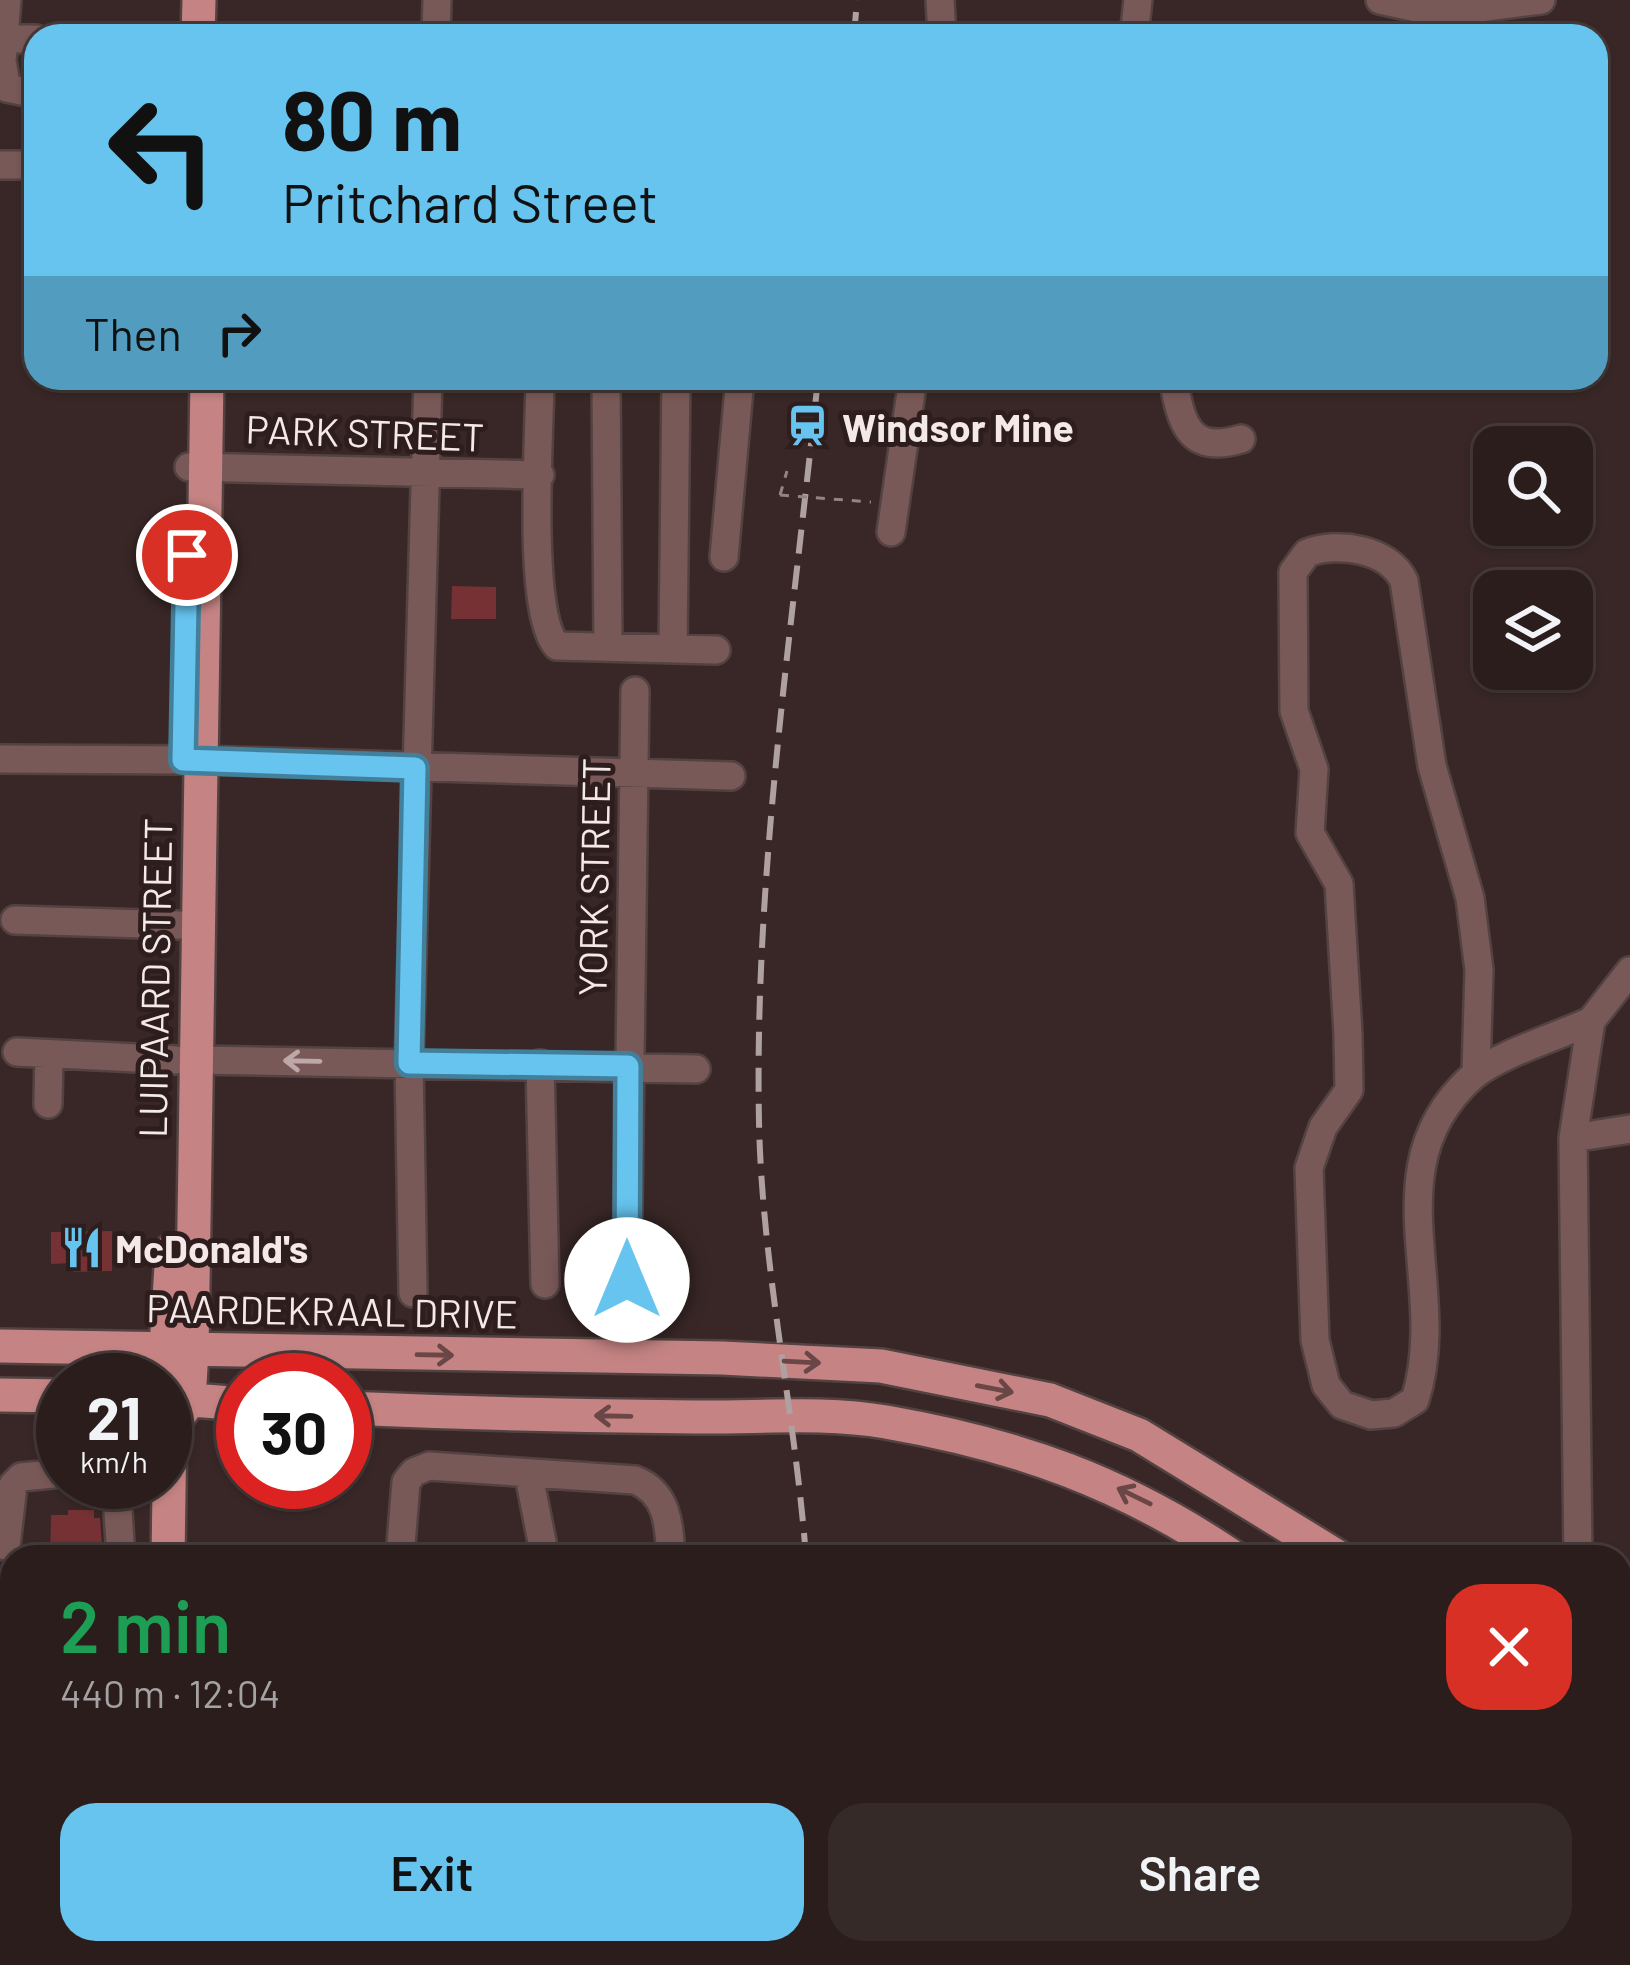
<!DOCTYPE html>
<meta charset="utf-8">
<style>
body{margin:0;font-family:Barlow,sans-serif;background:#362a29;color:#f1f3f6;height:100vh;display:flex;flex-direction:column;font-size:45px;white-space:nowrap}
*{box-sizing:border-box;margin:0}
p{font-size:39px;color:#a5a2a3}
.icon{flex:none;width:66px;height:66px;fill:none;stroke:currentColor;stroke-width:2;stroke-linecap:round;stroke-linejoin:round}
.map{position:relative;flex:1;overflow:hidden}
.drawer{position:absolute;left:0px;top:1545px;width:1632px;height:420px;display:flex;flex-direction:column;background:#2a1d1c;border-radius:36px 36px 0 0;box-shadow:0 3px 9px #0004,0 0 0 3px #463b3b}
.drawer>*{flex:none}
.hud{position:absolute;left:24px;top:24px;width:1584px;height:366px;border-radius:36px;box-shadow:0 3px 9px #0004,0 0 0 3px #463b3b;background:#66c4ef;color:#111;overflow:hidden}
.controls{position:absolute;left:1473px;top:426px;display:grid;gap:24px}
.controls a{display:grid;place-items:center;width:120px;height:120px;border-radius:24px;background:#2a1d1c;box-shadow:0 3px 9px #0004,0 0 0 3px #463b3b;font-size:60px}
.speed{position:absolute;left:36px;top:1353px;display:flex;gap:24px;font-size:60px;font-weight:700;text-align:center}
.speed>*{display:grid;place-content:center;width:156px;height:156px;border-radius:50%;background:#2a1d1c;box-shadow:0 3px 9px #0004,0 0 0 3px #463b3b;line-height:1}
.speed small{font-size:30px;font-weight:400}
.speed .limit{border:18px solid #d22;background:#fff;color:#111}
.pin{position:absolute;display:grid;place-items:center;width:102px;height:102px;color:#fff;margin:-51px;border:6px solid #fff;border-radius:50%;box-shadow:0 3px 12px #0007}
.me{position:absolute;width:132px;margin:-66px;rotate:0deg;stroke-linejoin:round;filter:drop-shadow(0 0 9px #0008)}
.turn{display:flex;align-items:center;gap:42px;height:252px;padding:0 60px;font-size:54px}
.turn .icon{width:156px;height:156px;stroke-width:2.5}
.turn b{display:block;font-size:84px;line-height:102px}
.then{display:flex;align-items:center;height:114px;padding:0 60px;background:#0003;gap:24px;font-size:45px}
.round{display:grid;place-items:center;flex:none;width:126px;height:126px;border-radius:36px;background:#362a29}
.summary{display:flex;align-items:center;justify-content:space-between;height:204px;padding:0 60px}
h1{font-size:72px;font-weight:600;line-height:90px;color:#1e9e55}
.button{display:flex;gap:24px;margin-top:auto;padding:24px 60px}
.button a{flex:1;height:138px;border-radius:36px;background:#66c4ef;color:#111;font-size:48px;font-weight:600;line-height:138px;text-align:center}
.button a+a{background:#362a29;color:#f1f3f6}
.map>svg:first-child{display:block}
.building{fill:#753134}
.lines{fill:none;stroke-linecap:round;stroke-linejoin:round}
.minor-casing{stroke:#524241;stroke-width:32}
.major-casing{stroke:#524241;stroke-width:38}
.path{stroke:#938484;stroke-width:3;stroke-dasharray:9 9;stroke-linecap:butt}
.minor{stroke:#795958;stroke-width:27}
.major{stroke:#c58483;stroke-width:33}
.rail{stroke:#afa1a1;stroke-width:6;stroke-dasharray:24 12;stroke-linecap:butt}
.path-bridge{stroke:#938484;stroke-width:3;stroke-dasharray:9 9;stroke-linecap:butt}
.oneway{stroke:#bda8a7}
.oneway2{stroke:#6a4646}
.route-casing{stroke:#427f9b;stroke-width:30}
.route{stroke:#66c4ef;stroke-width:21}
.labels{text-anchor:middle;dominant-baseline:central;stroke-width:10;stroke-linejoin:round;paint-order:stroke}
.poi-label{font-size:39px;font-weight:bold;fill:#f4e8e8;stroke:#2e1d1d;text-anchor:start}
.street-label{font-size:39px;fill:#f4e8e8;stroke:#2e1d1d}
</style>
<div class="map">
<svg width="1630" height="1965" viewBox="0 0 1630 1965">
<rect width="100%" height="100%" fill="#382726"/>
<path class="building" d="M 452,586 L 496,587 L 496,619 L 451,619 Z
M 112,1231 L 112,1271 L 73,1272 L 73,1263 L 51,1264 L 51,1232 Z
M 68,1510 L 94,1510 L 94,1518 L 100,1518 L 103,1557 L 50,1557 L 51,1515 L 68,1515 Z"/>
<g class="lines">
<defs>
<path id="minor" d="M 7,0 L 2,61 L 7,88 L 36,94
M 940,0 L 942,36
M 1380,0 L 1440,13 L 1541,0
M 436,36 L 437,0
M 1134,36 L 1138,0
M 4,39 L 36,39
M 0,165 L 36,165
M 540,378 C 540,430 526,613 557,646 L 716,650
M 606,378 L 608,647
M 1173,378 C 1181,421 1187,455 1241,439
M 189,467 L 540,475
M 891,532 L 913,378
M 724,557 L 740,378
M 673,649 L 676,378
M 0,759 L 200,760 L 731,776
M 15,920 L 179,925
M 17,1052 L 176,1060
M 195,1060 L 696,1069
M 540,1064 L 545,1284
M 1476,1073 L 1479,970 L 1470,898 L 1432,766 L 1404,581 C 1389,549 1338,541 1307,553 L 1293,572 L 1294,711 L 1314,769 L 1310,833 L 1339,884 L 1348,1034 L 1349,1090 L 1323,1127 L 1309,1168 L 1315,1340 L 1326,1385 L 1342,1405 L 1371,1415 L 1394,1413 L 1415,1400 C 1451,1287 1370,1167 1473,1076 C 1499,1054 1559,1036 1591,1021
M 48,1104 L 49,1054
M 1573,1138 L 1630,1129
M 627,1280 L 635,691
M 413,1293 L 409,1063 L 428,378
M 529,1476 L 545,1557
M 116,1482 L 121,1557
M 6,1546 L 13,1485 L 21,1477 L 63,1473
M 400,1557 L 406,1482 L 414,1472 L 429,1466 L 635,1480 C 668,1493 669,1525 671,1557
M 1578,1557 L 1573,1138 L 1591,1021 L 1630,971
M 694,1953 L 695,1965
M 391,1965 L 391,1953
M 549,1965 L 549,1953
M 1514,1965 L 1524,1953"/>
<path id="major" d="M 198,36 L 199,0
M 0,1346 L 722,1358 L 881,1366 L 1050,1400 L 1139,1435 L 1338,1557
M 164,1380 L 172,1250
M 0,1395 L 63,1396
M 167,1398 L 243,1404
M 345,1408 C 461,1413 577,1416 694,1417 C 757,1418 823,1411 886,1422 C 1018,1445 1122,1482 1233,1557
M 165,1409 L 170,1428 L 168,1557
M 170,1428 L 189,1401 L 192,1350 L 207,378
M 1620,1726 L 1630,1730
M 1620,1781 L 1630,1786
M 159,1965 L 160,1953"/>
</defs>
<use href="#minor" class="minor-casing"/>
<use href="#major" class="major-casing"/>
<path class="path" d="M 780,495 L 787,471"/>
<use href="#minor" class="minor"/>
<use href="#major" class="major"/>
<path class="rail" d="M 854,36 L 857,0
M 806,1557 C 795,1412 762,1268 759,1122 C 754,874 793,625 818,378
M 823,1953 L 824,1965"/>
<path class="path-bridge" d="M 780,495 L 871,502"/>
</g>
<defs><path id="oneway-shaft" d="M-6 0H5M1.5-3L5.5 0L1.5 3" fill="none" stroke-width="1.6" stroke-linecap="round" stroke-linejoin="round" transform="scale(3)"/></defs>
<use class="oneway" href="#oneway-shaft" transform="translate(302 1061) rotate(-179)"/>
<g class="oneway2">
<use href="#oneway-shaft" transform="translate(435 1355) rotate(1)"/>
<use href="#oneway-shaft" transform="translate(802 1362) rotate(3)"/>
<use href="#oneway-shaft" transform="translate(995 1389) rotate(11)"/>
<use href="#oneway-shaft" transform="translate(613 1416) rotate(-179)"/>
<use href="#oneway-shaft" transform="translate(1134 1496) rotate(-154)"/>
</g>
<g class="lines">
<defs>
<path id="route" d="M 187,555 L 183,760 L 415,768 L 409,1063 L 628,1066 L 627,1280"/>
</defs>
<use href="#route" class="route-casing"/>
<use href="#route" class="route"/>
</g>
<defs>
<symbol id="station-bare" viewBox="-9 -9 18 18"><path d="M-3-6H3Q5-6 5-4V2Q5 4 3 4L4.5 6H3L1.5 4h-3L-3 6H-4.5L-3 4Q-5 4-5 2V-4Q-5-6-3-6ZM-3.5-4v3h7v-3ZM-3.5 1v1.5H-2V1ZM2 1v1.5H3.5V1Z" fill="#66c4ef" stroke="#2e1d1d" stroke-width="2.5" paint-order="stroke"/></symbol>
<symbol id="restaurant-bare" viewBox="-9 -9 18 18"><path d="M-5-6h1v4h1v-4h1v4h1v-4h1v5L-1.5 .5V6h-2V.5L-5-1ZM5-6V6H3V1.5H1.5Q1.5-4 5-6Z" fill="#66c4ef" stroke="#2e1d1d" stroke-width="2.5" paint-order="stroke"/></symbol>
</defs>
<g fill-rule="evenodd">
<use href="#station-bare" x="778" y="396" width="59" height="59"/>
<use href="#restaurant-bare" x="52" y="1218" width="59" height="59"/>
</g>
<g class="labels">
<g class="poi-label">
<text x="842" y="426">Windsor Mine</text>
<text x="115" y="1247">McDonald's</text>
</g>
<g class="street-label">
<text transform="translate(365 432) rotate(2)">PARK STREET</text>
<text transform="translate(593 877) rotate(-89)">YORK STREET</text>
<text transform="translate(154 978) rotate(-89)">LUIPAARD STREET</text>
<text transform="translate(332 1310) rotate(1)">PAARDEKRAAL DRIVE</text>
</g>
</g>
</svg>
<div class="controls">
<a><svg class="icon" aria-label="search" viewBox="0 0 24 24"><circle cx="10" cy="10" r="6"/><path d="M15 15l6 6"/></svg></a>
<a><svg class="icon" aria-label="layers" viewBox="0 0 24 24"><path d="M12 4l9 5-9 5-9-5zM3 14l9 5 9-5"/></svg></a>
</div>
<div class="speed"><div>21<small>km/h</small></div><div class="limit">30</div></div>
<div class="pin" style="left:187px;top:555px;background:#d93025"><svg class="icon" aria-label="arrive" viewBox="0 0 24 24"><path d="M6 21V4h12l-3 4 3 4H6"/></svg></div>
<svg class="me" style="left:627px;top:1280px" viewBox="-20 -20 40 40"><circle r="19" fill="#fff"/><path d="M0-13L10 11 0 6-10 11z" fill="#66c4ef"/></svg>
<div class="hud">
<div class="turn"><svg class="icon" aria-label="left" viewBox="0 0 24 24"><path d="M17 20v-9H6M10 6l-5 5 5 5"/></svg><div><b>80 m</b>Pritchard Street</div></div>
<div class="then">Then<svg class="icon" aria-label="right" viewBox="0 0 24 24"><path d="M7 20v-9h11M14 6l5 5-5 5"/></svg></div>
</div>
<section class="drawer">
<div class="summary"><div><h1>2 min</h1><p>440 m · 12:04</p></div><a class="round" style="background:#d93025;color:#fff"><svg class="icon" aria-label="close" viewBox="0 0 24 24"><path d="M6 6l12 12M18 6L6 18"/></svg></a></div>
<div class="button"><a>Exit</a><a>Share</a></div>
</section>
</div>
